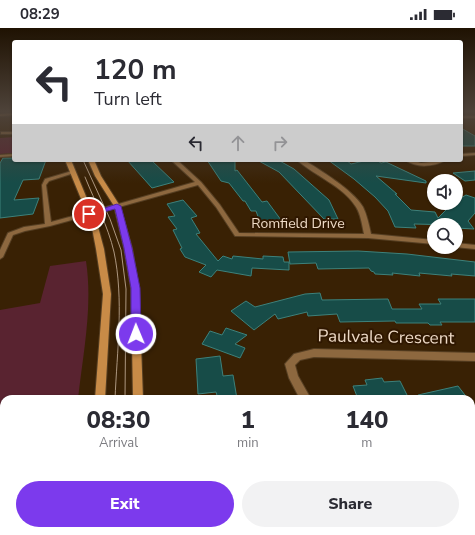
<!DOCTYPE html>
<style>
body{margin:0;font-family:"Nunito Sans",sans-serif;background:#f2f2f3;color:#2b2b33;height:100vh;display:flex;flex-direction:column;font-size:15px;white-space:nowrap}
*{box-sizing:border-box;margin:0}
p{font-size:13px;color:#7c7c81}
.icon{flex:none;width:22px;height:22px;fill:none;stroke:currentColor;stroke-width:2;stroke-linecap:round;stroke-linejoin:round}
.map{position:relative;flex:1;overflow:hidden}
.sheet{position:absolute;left:0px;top:367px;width:475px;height:140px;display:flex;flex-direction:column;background:#fff;border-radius:12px 12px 0 0;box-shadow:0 1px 3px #0004}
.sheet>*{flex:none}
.guide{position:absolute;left:12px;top:12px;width:451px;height:122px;border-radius:4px;box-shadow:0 1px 3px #0004;background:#fff;color:#2b2b33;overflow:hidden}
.tools{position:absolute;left:427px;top:146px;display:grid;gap:8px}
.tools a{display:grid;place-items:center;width:36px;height:36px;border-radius:50%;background:#fff;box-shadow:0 1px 3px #0004;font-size:20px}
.pin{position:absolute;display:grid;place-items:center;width:34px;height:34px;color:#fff;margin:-17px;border:2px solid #fff;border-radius:50%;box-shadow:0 1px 4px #0007}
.me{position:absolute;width:44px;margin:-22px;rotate:359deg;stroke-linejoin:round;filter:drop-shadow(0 0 3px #0008)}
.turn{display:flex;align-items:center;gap:14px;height:84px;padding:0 16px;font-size:18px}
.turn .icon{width:52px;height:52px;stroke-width:2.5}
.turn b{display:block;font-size:28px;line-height:34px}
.lanes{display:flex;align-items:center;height:38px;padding:0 16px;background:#0003;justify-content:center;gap:20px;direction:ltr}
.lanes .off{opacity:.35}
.eta{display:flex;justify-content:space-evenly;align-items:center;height:68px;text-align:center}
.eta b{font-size:24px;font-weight:800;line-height:28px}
.primary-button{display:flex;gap:8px;margin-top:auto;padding:8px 16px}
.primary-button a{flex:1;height:46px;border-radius:24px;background:#7c3aed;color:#fff;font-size:16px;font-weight:800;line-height:46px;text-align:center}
.primary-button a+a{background:#f2f2f3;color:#2b2b33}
.status{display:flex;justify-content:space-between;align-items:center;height:28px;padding:0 20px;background:#fff;direction:ltr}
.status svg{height:11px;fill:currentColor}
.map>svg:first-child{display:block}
.green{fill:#592330}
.building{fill:#174c48;stroke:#3d817b}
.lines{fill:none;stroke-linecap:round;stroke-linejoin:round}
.lane-casing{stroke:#563f23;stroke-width:2}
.street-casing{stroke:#563f23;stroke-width:2}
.secondary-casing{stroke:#563f23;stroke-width:2}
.lane{fill:#8d683f;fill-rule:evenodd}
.street{fill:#8d683f;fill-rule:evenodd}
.secondary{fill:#c88b47;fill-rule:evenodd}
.tram-far1{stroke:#ad9780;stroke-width:1}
.tram{stroke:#ad9780;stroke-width:1.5}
.route{fill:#7c3aed;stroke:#51269a}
.labels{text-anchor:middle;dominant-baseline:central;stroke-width:4;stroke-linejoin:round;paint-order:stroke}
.street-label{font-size:14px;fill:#eedac6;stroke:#2f1700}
.near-street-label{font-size:17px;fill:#eedac6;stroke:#2f1700}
</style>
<div class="status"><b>08:29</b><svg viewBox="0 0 49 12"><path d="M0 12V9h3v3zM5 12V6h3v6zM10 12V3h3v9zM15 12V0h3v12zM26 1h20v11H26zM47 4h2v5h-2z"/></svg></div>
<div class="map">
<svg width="475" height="507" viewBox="0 0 475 507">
<rect width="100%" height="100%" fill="#392104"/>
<path class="green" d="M 14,109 L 14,125 L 0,126 L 0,110 Z
M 86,233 C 93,279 83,325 78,371 L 4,371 L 4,503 L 63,503 L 63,507 L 0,507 L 0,282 L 40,275 L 50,238 Z"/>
<path class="building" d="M 461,100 L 475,108 L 475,118 L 461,118 Z
M 3,130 L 14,130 L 14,132 L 46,132 L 39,151 L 23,152 L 14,172 L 39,170 L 33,186 L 0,190 L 0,135 Z
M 127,132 L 151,132 L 174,154 L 152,160 Z
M 207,132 L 235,132 L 235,143 L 237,142 L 262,174 L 267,173 L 281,192 L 260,194 L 256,183 L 251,183 L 245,173 L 243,173 L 229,155 L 221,153 Z
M 257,132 L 278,132 L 294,141 L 329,172 L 338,191 L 324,191 L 279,144 Z
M 328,132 L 346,132 L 351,136 L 368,132 L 376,132 L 381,135 L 386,134 L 426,153 L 426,155 L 376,148 L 397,166 L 395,166 L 411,182 L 435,184 L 438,190 L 451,177 L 456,175 L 456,173 L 466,167 L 475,170 L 475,185 L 468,193 L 474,201 L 456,200 L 456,197 L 414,196 L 416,200 L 395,199 L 388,183 L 375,169 L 354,151 Z
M 475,143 L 475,152 L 465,153 L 453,145 Z
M 183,172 L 197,188 L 191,190 L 200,205 L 196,206 L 218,233 L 223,228 L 232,231 L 233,228 L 263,231 L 263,228 L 283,229 L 284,234 L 289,234 L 289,242 L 252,240 L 251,248 L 217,242 L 211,249 L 199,244 L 206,237 L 185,229 L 180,221 L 182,220 L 173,202 L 177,201 L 168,189 L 175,188 L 167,176 Z
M 358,223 L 407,226 L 475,234 L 475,248 L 451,246 L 452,248 L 419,245 L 420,248 L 392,245 L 393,247 L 375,246 L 374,244 L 371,243 L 369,240 L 318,241 L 316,235 L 290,236 L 288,224 Z
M 320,265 L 322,272 L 388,271 L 392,281 L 422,281 L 419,276 L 441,276 L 438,271 L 475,271 L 475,294 L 440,294 L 442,297 L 430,297 L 428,295 L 396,295 L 395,293 L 340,294 L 337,286 L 308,288 L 307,284 L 278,291 L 275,286 L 254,302 L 231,283 L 246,273 L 255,279 L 305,266 Z
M 226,300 L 247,307 L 235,316 L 245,320 L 240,330 L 202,316 L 210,303 L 222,307 Z
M 220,328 L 223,348 L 233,347 L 237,371 L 218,371 L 216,364 L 198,366 L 196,331 Z
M 382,350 L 384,354 L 400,353 L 409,371 L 358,371 L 353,358 L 367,357 L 365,352 Z
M 458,358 L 468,371 L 418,371 L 418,367 Z"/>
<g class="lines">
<defs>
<path id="lane" d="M 1,104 L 14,104 L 14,106 L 1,106 Z
M 14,126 L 14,128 L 0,129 L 0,127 Z
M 72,143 L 74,144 L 74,145 L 49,153 L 46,157 L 51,194 L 117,176 L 120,178 L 119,179 L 50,198 L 25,203 L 13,207 L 3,229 L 0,231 L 0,222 L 8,205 L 24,199 L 45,196 L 42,157 L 45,151 Z"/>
<path id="street" d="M 461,88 L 475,88 L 475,90 L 461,90 Z
M 475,125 L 475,127 L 461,128 L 461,126 Z
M 171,132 L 177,132 L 201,154 L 220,177 L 239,205 L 364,206 C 362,197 361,187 356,179 C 343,158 315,148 297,132 L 304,132 C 320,142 353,162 363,179 C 367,187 369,197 371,206 L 434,212 L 434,216 L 368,210 L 235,208 L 216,179 L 198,157 L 119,179 L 115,179 L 115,177 L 195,154 Z
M 405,132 L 412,132 L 421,135 L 446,132 C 434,139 416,140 405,132 Z
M 456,215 L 475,217 L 475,221 L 455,219 Z
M 314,321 L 475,325 L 475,333 L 314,329 L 300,332 L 295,337 L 298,348 L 311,371 L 300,371 L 289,350 L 285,336 L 294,326 Z
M 358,503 L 372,503 L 374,507 L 360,507 Z"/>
<path id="secondary" d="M 14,85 L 14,87 L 0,88 L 0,86 Z
M 65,132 L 71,132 L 97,195 L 104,221 L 111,266 L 105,371 L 95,371 L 103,266 L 96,221 L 91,195 Z
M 88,132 L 94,132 L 101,148 L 120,178 L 132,220 L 139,260 L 143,371 L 133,371 L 131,260 L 124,220 L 114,178 L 95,148 Z
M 84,503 L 98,503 L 98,507 L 84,507 Z
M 134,503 L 148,503 L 148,507 L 134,507 Z"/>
</defs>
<use href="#lane" class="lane-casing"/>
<use href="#street" class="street-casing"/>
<use href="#secondary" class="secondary-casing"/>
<use href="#lane" class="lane"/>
<use href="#street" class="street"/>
<use href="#secondary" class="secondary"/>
<path class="tram-far1" d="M 83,132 L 110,191 L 121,222 L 126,261 L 125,371
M 85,149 C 95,174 108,198 114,224 C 124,271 117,323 115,371"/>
<path class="tram" d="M 111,503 L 111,507
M 123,503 L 123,507"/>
</g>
<linearGradient id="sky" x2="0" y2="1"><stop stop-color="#1f1202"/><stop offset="0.54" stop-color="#4e433a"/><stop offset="1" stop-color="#4e433a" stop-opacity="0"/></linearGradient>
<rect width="475" height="155" fill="url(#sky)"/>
<path class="route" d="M 117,176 L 121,178 L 132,220 L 140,260 L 141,306 L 140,309 L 136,310 L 132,309 L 131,306 L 131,260 L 124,220 L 115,181 L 89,188 L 86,186 Z"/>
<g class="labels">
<g class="street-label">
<text x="298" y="195">Romfield Drive</text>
</g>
<g class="near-street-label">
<text transform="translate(386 309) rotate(1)">Paulvale Crescent</text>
</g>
</g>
</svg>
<div class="tools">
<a><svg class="icon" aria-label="sound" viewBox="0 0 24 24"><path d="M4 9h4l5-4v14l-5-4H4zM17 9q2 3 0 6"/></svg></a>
<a><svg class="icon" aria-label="search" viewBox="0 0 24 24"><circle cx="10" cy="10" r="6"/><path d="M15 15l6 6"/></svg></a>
</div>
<div class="pin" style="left:89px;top:186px;background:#d93025"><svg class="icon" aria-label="arrive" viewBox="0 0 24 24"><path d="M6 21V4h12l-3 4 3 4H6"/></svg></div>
<svg class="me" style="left:136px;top:306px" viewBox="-20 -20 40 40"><circle r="17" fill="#7c3aed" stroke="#fff" stroke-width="3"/><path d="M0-11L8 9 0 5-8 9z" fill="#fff"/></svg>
<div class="guide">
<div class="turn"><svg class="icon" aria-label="left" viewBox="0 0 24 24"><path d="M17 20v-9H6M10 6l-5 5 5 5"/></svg><div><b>120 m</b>Turn left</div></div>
<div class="lanes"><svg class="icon" aria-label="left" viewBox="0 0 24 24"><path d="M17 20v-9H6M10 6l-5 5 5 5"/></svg><svg class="icon off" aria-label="ahead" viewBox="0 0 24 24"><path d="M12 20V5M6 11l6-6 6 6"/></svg><svg class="icon off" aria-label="right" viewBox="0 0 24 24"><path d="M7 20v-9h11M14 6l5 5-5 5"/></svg></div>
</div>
<section class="sheet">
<div class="eta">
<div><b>08:30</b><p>Arrival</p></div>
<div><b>1</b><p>min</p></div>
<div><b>140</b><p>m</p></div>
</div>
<div class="primary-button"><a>Exit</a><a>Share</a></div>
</section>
</div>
